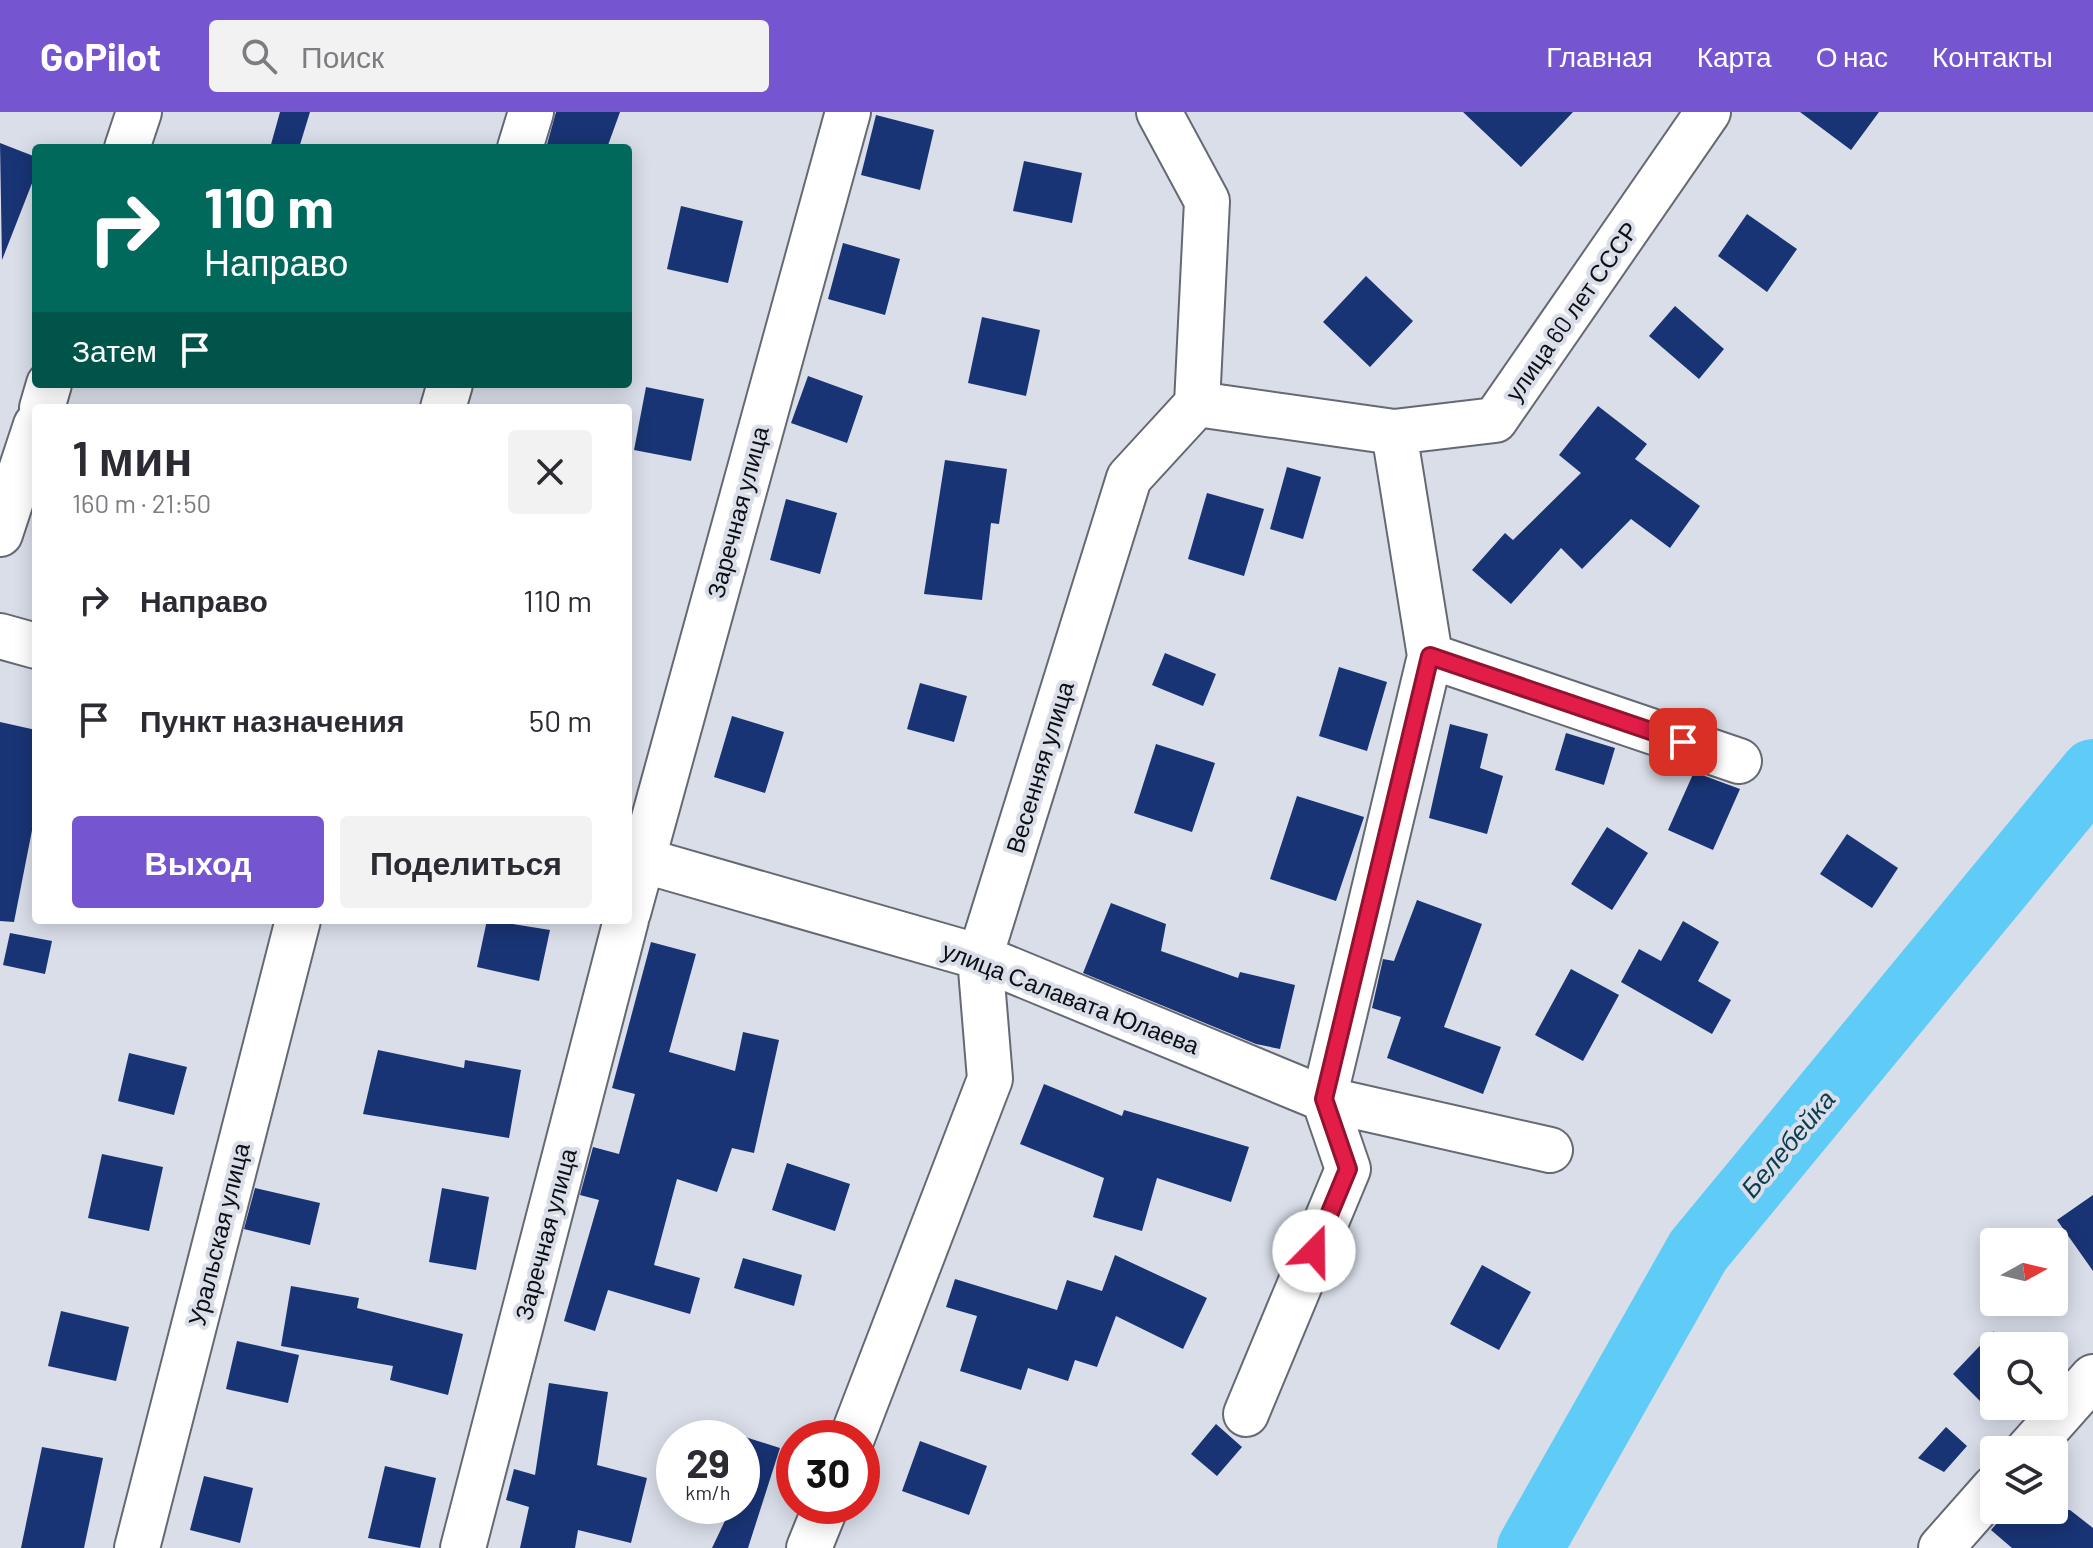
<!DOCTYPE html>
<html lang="ru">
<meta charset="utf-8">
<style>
body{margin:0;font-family:Barlow,sans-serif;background:#f2f2f3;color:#2b2b33;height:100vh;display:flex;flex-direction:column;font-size:30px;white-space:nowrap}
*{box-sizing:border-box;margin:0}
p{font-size:26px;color:#7c7c81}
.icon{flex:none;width:44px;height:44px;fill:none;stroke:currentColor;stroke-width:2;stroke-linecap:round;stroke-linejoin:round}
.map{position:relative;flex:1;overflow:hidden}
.details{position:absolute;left:32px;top:292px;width:600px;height:520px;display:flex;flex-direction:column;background:#fff;border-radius:8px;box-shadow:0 4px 20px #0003}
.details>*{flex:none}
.banner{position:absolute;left:32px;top:32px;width:600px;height:244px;border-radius:8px;box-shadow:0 4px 20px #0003;background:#00695c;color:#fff;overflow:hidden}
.needle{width:52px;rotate:82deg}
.controls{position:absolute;left:1980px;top:1116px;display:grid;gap:16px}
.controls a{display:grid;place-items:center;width:88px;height:88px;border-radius:8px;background:#fff;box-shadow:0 4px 20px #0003;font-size:40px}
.speed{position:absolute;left:656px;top:1308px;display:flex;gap:16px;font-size:40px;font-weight:700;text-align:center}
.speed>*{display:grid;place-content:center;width:104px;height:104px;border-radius:50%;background:#fff;box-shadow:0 4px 20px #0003;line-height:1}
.speed small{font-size:20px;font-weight:400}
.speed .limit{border:12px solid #d22;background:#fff;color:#111}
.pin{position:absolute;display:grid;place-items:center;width:68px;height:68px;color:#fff;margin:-34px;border-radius:16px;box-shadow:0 4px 12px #0006}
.me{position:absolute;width:88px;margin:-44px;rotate:22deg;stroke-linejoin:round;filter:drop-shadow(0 0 6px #0008)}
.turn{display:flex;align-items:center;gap:28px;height:168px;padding:0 40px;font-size:36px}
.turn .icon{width:104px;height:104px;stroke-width:2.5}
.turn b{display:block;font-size:56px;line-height:68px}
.then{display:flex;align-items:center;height:76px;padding:0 40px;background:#0003;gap:16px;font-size:30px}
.round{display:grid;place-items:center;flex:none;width:84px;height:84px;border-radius:8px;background:#f2f2f3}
.summary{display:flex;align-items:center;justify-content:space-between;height:136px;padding:0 40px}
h1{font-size:48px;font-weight:600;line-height:60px}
.primary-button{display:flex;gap:16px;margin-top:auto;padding:16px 40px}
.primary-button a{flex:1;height:92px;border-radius:8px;background:#7656d0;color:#fff;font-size:32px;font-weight:600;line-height:92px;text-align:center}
.primary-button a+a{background:#f2f2f3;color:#2b2b33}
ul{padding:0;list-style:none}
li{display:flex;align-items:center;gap:24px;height:120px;padding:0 40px}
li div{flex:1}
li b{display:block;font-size:30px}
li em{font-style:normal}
header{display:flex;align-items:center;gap:48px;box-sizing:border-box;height:112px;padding:0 40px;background:#7656d0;color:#fff}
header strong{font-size:38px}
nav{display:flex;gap:44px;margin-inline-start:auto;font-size:28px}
.search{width:560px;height:72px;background:#f2f2f3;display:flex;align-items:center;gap:20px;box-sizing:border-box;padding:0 28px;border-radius:8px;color:#7c7c81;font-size:30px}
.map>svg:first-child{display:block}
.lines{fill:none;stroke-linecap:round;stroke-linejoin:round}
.river{stroke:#5fccf7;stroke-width:66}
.building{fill:#193475}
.minor-casing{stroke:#646972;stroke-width:48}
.minor{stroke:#fff;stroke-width:44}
.route-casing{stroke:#92132f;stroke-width:20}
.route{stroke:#e11d48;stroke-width:14}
.labels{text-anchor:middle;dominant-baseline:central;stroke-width:8;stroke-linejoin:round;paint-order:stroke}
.street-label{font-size:24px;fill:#0e0f13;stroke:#d9dee9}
.water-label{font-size:26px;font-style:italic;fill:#0c3d4f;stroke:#d9dee9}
</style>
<header>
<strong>GoPilot</strong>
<div class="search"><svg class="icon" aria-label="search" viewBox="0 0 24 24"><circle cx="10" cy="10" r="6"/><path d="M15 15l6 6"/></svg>Поиск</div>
<nav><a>Главная</a><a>Карта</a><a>О нас</a><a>Контакты</a></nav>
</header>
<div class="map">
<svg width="2093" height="1436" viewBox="0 0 2093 1436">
<rect width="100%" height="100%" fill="#d9dee9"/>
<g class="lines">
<path class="river" d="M 1530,1436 L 1698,1139 L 2093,660"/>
</g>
<path class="building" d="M 280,0 L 310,0 L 299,36 L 270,36 Z
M 556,0 L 620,0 L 607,36 L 546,36 Z
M 1463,0 L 1573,0 L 1521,55 Z
M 1800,0 L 1879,0 L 1851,38 Z
M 876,3 L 934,18 L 920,78 L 861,63 Z
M 0,31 L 36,45 L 36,61 L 2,148 Z
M 1024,49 L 1082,61 L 1072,111 L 1013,99 Z
M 681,94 L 743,109 L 728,171 L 667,157 Z
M 1747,102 L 1797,137 L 1767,180 L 1718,144 Z
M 843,131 L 900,147 L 885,203 L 828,187 Z
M 1366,164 L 1413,209 L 1370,255 L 1323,210 Z
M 1675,194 L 1724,237 L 1699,267 L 1649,224 Z
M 982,205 L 1040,218 L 1026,284 L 968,271 Z
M 808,264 L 863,284 L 847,331 L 791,311 Z
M 646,275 L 704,287 L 691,349 L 634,338 Z
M 1598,294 L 1647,332 L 1635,347 L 1700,394 L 1670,436 L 1631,407 L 1582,457 L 1561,436 L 1511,492 L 1472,458 L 1505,421 L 1513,428 L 1581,361 L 1559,343 Z
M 945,348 L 1007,357 L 999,412 L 991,411 L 982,488 L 924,482 Z
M 1287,355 L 1321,365 L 1303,427 L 1270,417 Z
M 1207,381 L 1264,397 L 1244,464 L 1188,447 Z
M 786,387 L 837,401 L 820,462 L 770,448 Z
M 1165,541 L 1216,562 L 1203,594 L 1152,573 Z
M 1339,555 L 1387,570 L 1367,639 L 1319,624 Z
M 920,571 L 967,584 L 954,630 L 907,617 Z
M 732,604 L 784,620 L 765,681 L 714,665 Z
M 0,610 L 36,618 L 36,698 L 14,810 L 0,809 Z
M 1450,612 L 1488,622 L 1480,656 L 1503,664 L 1487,722 L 1429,706 Z
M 1566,621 L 1615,636 L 1604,673 L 1555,658 Z
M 1156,632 L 1215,651 L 1192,720 L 1134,701 Z
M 1694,660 L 1740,677 L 1713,738 L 1668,718 Z
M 1297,684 L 1364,705 L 1336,789 L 1270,767 Z
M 1607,715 L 1648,741 L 1612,798 L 1571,772 Z
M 1847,722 L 1898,756 L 1872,796 L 1820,762 Z
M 1417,788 L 1482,812 L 1444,915 L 1501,935 L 1483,982 L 1387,946 L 1401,905 L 1372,896 L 1383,847 L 1394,849 Z
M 1111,791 L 1166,812 L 1161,839 L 1238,866 L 1240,860 L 1295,873 L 1280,937 L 1256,932 L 1083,861 Z
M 487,808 L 550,818 L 539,869 L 477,855 Z
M 1683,809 L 1719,830 L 1698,869 L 1731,888 L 1712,922 L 1621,870 L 1639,837 L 1661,849 Z
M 10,821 L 52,829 L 45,862 L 3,853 Z
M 651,830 L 696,842 L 669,940 L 735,959 L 743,920 L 779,928 L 754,1041 L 732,1036 L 717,1080 L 677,1067 L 654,1153 L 700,1166 L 690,1202 L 608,1178 L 595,1219 L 564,1209 L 599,1088 L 580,1083 L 593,1035 L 619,1042 L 635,982 L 612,976 Z
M 1571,857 L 1619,883 L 1583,949 L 1535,923 Z
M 378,938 L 464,956 L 465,948 L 521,958 L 509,1026 L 363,1002 Z
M 129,941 L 187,955 L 174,1003 L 118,989 Z
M 1044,972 L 1122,1004 L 1124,998 L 1249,1035 L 1231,1090 L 1157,1066 L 1142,1119 L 1093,1105 L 1104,1066 L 1020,1032 Z
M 102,1042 L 163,1055 L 149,1119 L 88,1106 Z
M 787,1051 L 850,1072 L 835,1119 L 772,1098 Z
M 255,1076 L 320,1091 L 310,1133 L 244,1117 Z
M 442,1076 L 489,1085 L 476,1158 L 429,1150 Z
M 2093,1083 L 2093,1159 L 2057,1108 Z
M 1115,1143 L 1207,1186 L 1183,1237 L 1116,1204 L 1097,1255 L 1075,1248 L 1068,1269 L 1028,1256 L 1021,1278 L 960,1259 L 977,1204 L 946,1195 L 955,1167 L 1057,1198 L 1067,1168 L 1102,1179 Z
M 743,1146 L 802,1163 L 794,1194 L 734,1176 Z
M 1482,1153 L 1531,1180 L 1499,1238 L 1450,1212 Z
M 291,1174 L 359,1186 L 357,1196 L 463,1222 L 448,1283 L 390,1268 L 393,1254 L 281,1234 Z
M 61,1199 L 129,1215 L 116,1269 L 48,1254 Z
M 1994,1219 L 1994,1303 L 1953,1262 Z
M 237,1229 L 299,1243 L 288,1291 L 226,1277 Z
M 549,1271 L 608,1280 L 597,1353 L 647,1366 L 631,1431 L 578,1418 L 575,1436 L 520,1436 L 529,1395 L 506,1388 L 514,1357 L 535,1363 Z
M 1216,1312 L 1242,1335 L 1217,1364 L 1191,1342 Z
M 1946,1315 L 1967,1334 L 1944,1360 L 1918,1346 Z
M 742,1324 L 780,1336 L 748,1436 L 712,1436 L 732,1394 L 742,1394 Z
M 920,1329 L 987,1354 L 969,1403 L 902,1379 Z
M 42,1335 L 103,1346 L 84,1436 L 21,1436 Z
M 385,1354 L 436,1366 L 420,1436 L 368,1426 Z
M 204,1364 L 253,1376 L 240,1431 L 190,1418 Z
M 2008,1398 L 2070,1398 L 2093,1416 L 2093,1436 L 2012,1436 L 1991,1418 Z"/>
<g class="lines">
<defs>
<path id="minor" d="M 127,36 L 139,0
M 520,36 L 531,0
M 1197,292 L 1394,320 L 1495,308 L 1708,0
M 42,296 L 49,272
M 443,296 L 450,272
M 1394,320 L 1430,544 L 1739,649
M 0,422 L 36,313
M 0,524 L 36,534
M 628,744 L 980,845 L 1324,987 L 1550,1038
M 628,801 L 848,0
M 1246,1302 L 1348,1057 L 1324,987 L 1430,544
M 852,1326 L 990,967 L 980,845 L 1129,366 L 1197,292 L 1207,89 L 1159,0
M 2028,1338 L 2093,1265
M 137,1436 L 298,808
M 463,1436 L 626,808
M 809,1436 L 826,1394
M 1941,1436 L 1994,1376"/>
</defs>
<use href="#minor" class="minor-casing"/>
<use href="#minor" class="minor"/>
</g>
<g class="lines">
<defs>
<path id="route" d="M 1314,1139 L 1348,1057 L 1324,987 L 1430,544 L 1683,630"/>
</defs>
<use href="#route" class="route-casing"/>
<use href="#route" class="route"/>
</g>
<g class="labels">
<g class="street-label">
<text transform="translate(1571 199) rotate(-55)">улица 60 лет СССР</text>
<text transform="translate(737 400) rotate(-75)">Заречная улица</text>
<text transform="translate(1039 655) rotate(-73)">Весенняя улица</text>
<text transform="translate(1071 885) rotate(21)">улица Салавата Юлаева</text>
<text transform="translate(218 1122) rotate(-76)">Уральская улица</text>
<text transform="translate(545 1122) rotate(-75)">Заречная улица</text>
</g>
<g class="water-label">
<text transform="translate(1787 1031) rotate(-50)">Белебейка</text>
</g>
</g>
</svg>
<div class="controls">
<a><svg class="needle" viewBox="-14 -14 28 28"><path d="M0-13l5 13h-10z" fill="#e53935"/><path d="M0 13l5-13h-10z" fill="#7c7c81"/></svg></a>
<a><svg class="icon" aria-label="search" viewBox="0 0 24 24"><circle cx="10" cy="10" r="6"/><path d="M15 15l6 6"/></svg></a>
<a><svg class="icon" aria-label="layers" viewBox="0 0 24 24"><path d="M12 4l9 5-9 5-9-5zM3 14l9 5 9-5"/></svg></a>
</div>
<div class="speed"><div>29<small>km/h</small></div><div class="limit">30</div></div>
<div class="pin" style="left:1683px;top:630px;background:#d93025"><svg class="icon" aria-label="arrive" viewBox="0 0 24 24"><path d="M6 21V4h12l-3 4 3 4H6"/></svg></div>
<svg class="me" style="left:1314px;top:1139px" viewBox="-20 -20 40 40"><circle r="19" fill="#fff"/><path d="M0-13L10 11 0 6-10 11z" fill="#e11d48"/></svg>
<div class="banner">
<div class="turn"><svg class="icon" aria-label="right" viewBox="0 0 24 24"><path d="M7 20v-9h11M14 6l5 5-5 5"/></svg><div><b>110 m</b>Направо</div></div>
<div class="then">Затем<svg class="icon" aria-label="arrive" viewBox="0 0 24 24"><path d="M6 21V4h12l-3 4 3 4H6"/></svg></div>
</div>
<section class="details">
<div class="summary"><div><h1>1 мин</h1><p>160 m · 21:50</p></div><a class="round"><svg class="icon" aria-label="close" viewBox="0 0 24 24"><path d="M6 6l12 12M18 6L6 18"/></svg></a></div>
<ul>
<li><svg class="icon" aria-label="right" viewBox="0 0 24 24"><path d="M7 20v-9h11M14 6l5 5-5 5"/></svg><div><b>Направо</b></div><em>110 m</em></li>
<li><svg class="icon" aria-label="arrive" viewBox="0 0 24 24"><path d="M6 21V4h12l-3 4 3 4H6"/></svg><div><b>Пункт назначения</b></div><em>50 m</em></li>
</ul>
<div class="primary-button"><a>Выход</a><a>Поделиться</a></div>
</section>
</div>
